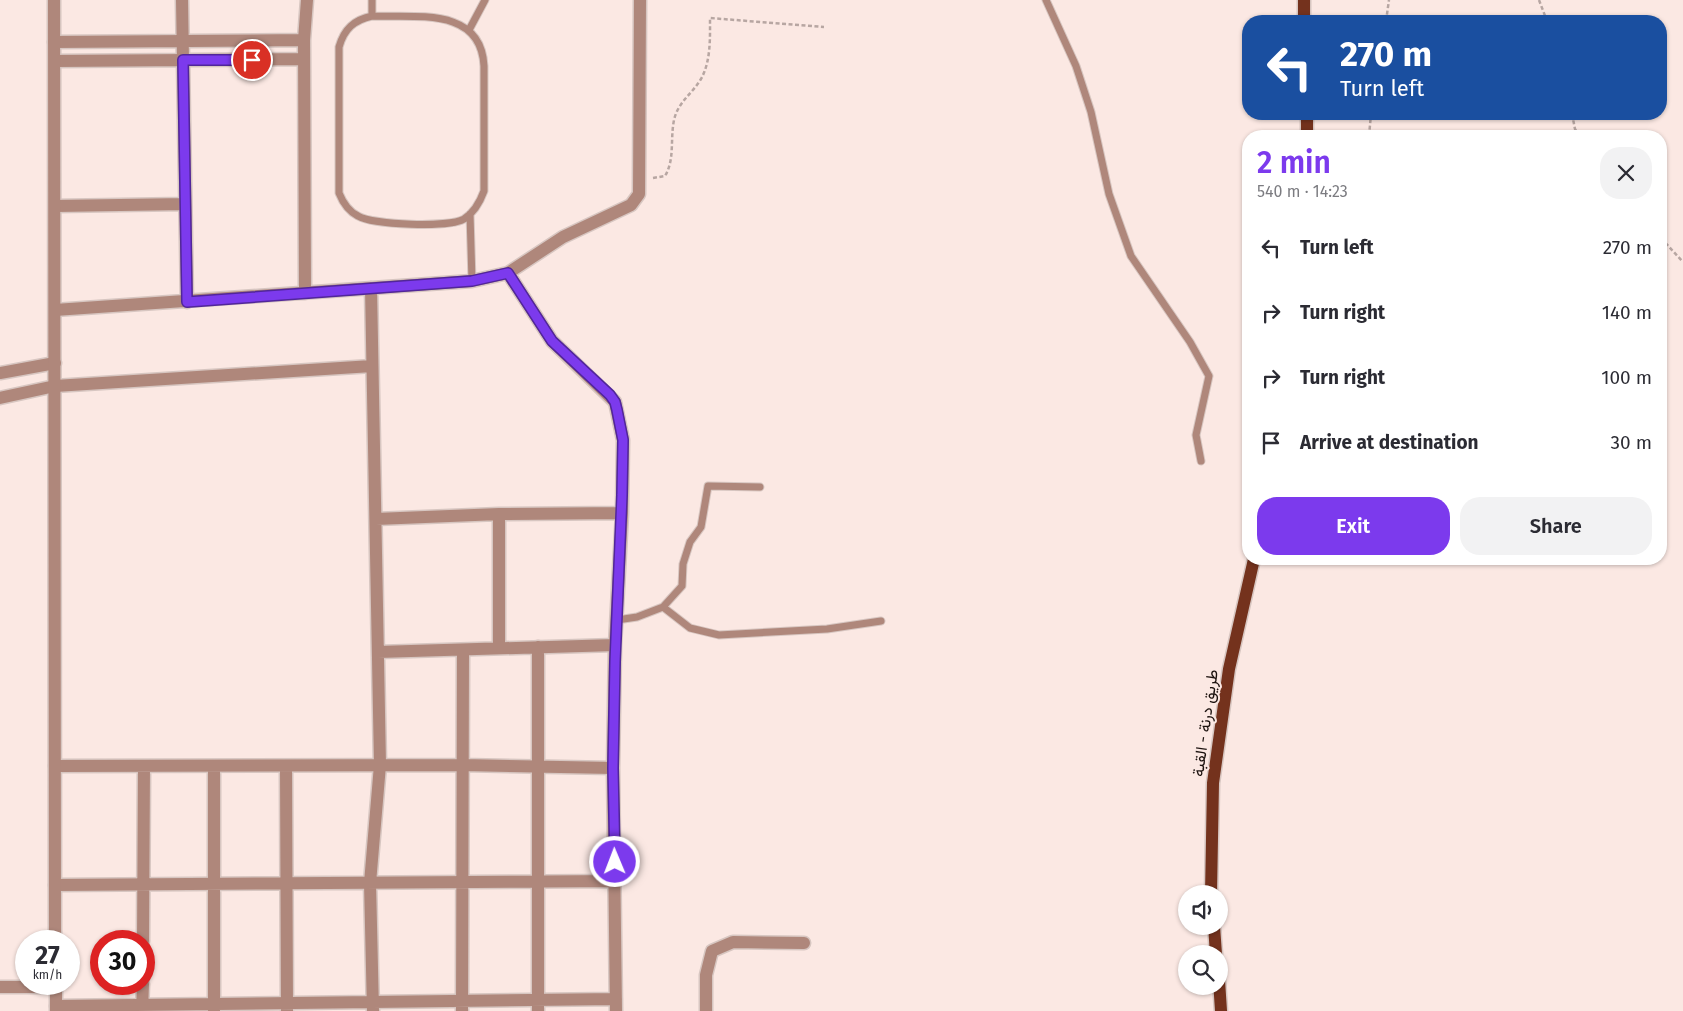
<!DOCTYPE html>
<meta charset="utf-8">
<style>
body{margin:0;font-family:"Fira Sans",Vazirmatn,sans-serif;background:#f2f2f3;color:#2b2b33;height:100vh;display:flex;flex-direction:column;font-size:19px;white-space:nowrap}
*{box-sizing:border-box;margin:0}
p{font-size:16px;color:#7c7c81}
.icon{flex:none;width:28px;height:28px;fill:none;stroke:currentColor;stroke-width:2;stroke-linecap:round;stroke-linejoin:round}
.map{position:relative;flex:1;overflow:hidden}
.sheet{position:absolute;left:1242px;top:130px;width:425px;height:435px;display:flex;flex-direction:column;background:#fff;border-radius:20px;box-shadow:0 1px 4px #0004}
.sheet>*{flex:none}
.guide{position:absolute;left:1242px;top:15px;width:425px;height:105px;border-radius:20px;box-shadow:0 1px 4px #0004;background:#1a4fa0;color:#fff;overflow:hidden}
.fabs{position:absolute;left:1178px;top:885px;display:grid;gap:10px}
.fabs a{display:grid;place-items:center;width:50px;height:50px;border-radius:50%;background:#fff;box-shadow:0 1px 4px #0004;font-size:25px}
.speed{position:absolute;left:15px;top:930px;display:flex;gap:10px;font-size:25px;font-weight:700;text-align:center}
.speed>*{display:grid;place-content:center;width:65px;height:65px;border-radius:50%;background:#fff;box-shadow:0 1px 4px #0004;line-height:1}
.speed small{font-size:12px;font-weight:400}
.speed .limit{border:8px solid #d22;background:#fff;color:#111}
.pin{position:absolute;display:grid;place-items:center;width:42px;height:42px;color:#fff;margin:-21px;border:2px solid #fff;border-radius:50%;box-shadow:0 1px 5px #0007}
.me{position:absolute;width:55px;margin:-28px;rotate:359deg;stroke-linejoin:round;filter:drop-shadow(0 0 4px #0008)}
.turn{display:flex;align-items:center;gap:18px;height:105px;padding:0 15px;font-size:22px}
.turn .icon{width:65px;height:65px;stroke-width:2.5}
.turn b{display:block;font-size:35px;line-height:42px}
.round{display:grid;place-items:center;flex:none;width:52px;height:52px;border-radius:20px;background:#f2f2f3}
.headline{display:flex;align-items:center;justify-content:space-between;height:85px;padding:0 15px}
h1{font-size:30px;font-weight:600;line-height:38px;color:#7c3aed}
.action{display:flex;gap:10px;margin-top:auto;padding:10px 15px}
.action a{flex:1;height:58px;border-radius:20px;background:#7c3aed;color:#fff;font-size:20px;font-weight:600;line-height:58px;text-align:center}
.action a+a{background:#f2f2f3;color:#2b2b33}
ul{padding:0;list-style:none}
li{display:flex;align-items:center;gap:15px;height:65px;padding:0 15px}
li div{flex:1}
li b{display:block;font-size:19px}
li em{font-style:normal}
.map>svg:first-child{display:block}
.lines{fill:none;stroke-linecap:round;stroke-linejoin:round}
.service-casing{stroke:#d7c6c1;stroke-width:9}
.minor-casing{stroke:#d7c6c1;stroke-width:15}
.tertiary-casing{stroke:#d7c6c1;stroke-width:15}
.primary-casing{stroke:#d7c6c1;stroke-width:15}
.path{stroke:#b7a6a2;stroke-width:2.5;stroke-dasharray:4 2.5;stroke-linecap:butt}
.service{stroke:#af877b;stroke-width:7}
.minor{stroke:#af877b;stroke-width:12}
.tertiary{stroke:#af877b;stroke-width:12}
.primary{stroke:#74321d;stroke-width:12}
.route-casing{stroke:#51269a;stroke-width:12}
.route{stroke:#7c3aed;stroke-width:9}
.labels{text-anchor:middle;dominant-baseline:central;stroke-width:4;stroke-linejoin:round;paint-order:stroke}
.street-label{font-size:16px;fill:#1c120f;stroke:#fbe8e3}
</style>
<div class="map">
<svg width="1683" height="1011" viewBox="0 0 1683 1011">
<rect width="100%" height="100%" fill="#fbe8e3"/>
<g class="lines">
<defs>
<path id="service" d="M 372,0 L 372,16
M 1046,0 L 1076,66 L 1091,112 L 1109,194 L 1131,256 L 1190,342 L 1209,376 L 1196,435 L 1201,461
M 372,16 C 415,18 481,6 484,66 L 484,191 C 480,202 475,212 464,219 C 449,228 373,225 358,216 C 348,211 343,203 339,193 L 339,47 C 344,29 354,20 372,16 Z
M 469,30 L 485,0
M 470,214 L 472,281
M 663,607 L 690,628 L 719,635 L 827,629 L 881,621
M 617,620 L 637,617 L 663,607 L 682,586 L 683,564 L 690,542 L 701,527 L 708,486 L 760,487"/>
<path id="minor" d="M 182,0 L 187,302
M 54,42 L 304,40
M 55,61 L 304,59
M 55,206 L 185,204
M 508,273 L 552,341 L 615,402 L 623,440 L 622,513 L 615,645 L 613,768 L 616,1011
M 371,288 L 380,765 L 370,883 L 373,1011
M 305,293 L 304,40 L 307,0
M 55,310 L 472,281 L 508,273 L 563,237 L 631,205 L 639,194 L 640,0
M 0,373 L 55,363
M 0,398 L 55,386 L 372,366
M 376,519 L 499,514 L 622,513
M 499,648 L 499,514
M 378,652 L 615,645
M 55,766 L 463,765 L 613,768
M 214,766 L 214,1011
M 286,766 L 287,1011
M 55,885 L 615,881
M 143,941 L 144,766
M 0,987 L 56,987
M 56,1006 L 616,999
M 142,1011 L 143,984
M 462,1011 L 463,650
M 538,1011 L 538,647
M 706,1011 L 706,975 L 712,951 L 733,942 L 804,943"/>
<path id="tertiary" d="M 54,0 L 55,941
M 56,984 L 56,1011"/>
<path id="primary" d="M 1304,0 L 1304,21
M 1307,114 L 1307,136
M 1211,894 L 1213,783 L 1229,669 L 1254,559
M 1214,926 L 1216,954
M 1219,980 L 1221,1011"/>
</defs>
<use href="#service" class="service-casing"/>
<use href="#minor" class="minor-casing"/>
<use href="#tertiary" class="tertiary-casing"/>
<use href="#primary" class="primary-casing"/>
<path class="path" d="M 1539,0 L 1547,21
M 1386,21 L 1389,0
M 1572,114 L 1575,129 L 1580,136
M 1369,136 L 1371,114
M 653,178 L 665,176 C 675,159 670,140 674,120 C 678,102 692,94 701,79 C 711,61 710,38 710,18 L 824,27
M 1661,238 L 1683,262"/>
<use href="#service" class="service"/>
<use href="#minor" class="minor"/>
<use href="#tertiary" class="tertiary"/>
<use href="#primary" class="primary"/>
</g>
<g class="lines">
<defs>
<path id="route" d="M 252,60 L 183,60 L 187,302 L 472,281 L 508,273 L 552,341 L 610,395 L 615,402 L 617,410 L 623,440 L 622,495 L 615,662 L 613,768 L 615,862"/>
</defs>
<use href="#route" class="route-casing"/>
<use href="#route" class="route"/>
</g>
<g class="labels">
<g class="street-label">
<text transform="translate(1205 723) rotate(-82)">طريق درنة - القبة</text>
</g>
</g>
</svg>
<div class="fabs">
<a><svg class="icon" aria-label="sound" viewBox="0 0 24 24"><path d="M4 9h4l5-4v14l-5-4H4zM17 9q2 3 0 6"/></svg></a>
<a><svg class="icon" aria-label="search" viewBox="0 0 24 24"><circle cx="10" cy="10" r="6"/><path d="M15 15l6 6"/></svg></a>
</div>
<div class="speed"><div>27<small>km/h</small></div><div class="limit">30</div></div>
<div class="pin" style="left:252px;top:60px;background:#d93025"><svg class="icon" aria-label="arrive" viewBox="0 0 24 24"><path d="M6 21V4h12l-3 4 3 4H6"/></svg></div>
<svg class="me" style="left:615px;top:862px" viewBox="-20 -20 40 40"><circle r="17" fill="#7c3aed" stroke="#fff" stroke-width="3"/><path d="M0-11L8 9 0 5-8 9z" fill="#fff"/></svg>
<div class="guide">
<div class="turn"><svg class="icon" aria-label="left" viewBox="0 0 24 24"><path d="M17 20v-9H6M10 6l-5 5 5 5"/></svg><div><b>270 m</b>Turn left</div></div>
</div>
<section class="sheet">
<div class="headline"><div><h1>2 min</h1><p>540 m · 14:23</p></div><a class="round"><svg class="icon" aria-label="close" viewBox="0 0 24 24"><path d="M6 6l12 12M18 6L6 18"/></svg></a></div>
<ul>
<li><svg class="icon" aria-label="left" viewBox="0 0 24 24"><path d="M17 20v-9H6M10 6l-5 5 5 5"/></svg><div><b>Turn left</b></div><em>270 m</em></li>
<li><svg class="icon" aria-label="right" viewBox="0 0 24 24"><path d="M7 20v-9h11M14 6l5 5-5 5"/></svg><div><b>Turn right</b></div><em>140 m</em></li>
<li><svg class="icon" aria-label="right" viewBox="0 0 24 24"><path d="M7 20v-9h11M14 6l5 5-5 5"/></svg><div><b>Turn right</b></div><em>100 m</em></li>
<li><svg class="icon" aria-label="arrive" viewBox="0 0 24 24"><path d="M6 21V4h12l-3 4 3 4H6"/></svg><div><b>Arrive at destination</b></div><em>30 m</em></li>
</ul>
<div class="action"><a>Exit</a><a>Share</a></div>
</section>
</div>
